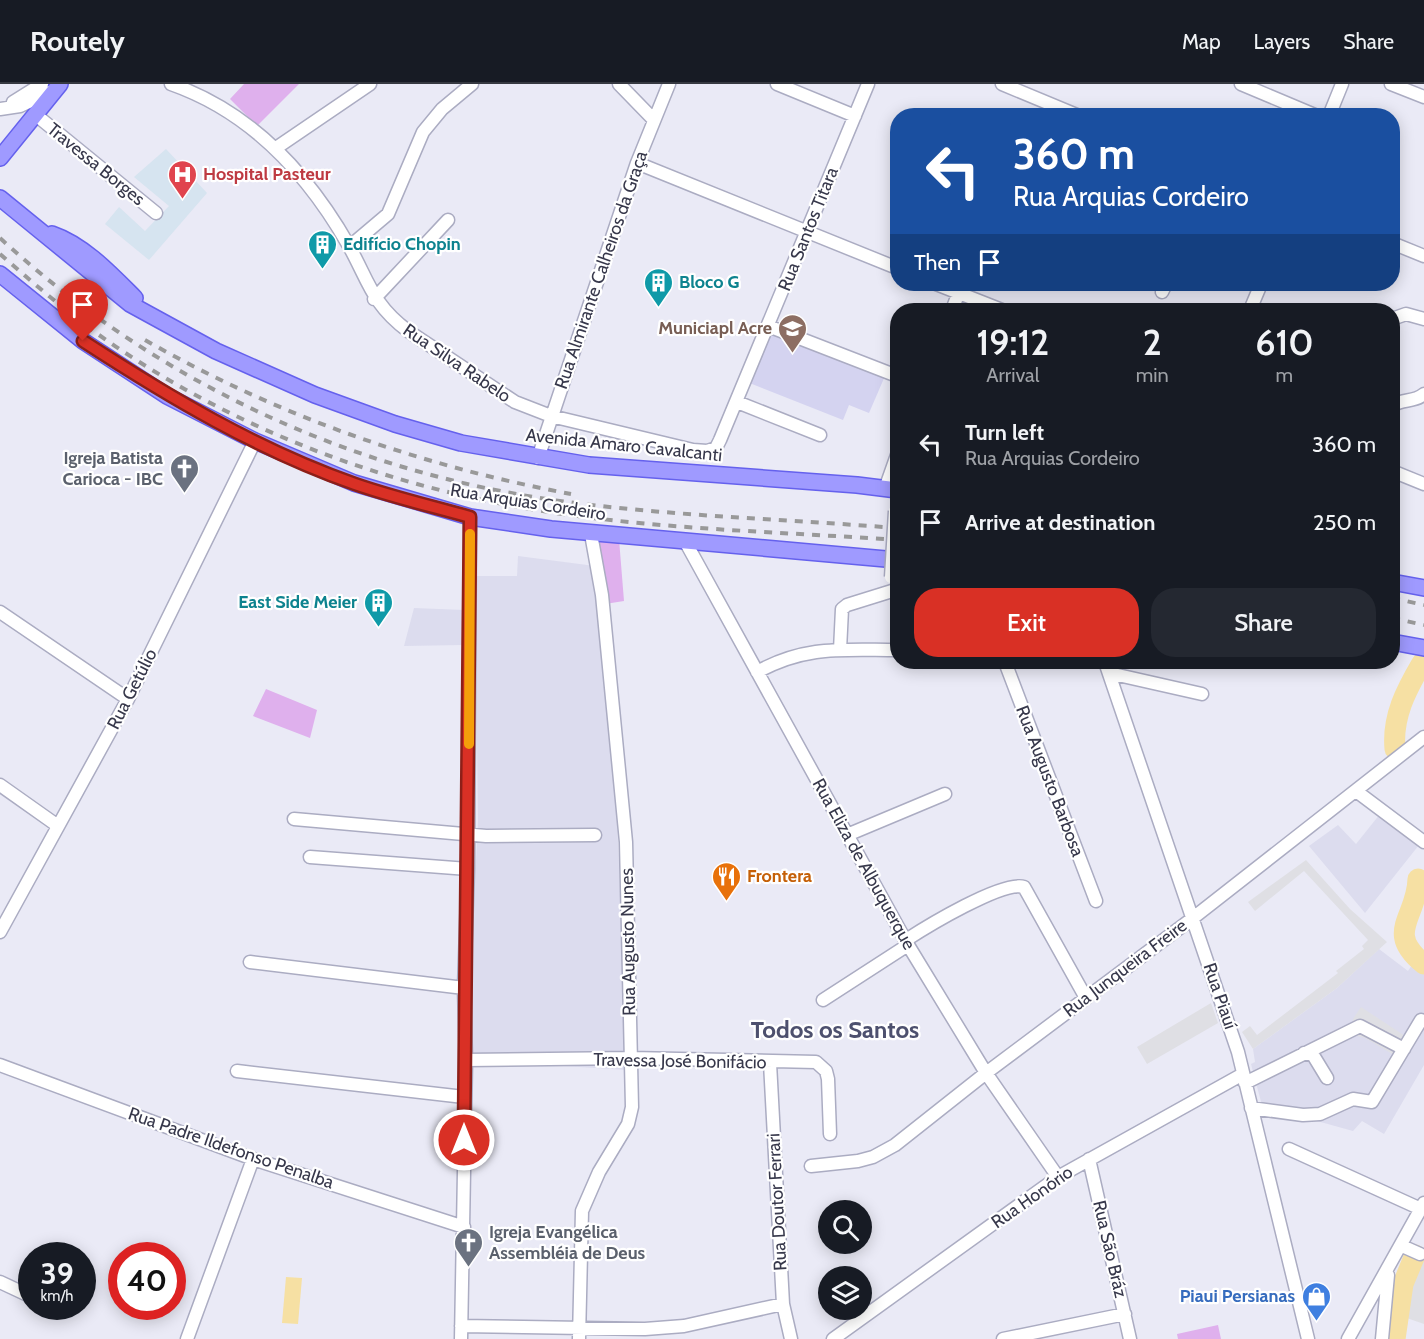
<!DOCTYPE html>
<meta charset="utf-8">
<style>
body{margin:0;font-family:Cabin,sans-serif;background:#242831;color:#f1f3f6;height:100vh;display:flex;flex-direction:column;font-size:22px;white-space:nowrap}
*{box-sizing:border-box;margin:0}
p{font-size:20px;color:#9ea1a6}
.icon{flex:none;width:33px;height:33px;fill:none;stroke:currentColor;stroke-width:2;stroke-linecap:round;stroke-linejoin:round}
.map{position:relative;flex:1;overflow:hidden}
.panel{position:absolute;left:890px;top:219px;width:510px;height:366px;display:flex;flex-direction:column;background:#171b24;border-radius:24px;box-shadow:0 3px 15px #0003}
.panel>*{flex:none}
.guide{position:absolute;left:890px;top:24px;width:510px;height:183px;border-radius:24px;box-shadow:0 3px 15px #0003;background:#1a4fa0;color:#fff;overflow:hidden}
.controls{position:absolute;left:818px;top:1116px;display:grid;gap:12px}
.controls a{display:grid;place-items:center;width:54px;height:54px;border-radius:50%;background:#171b24;box-shadow:0 3px 15px #0003;font-size:30px}
.speed{position:absolute;left:18px;top:1158px;display:flex;gap:12px;font-size:30px;font-weight:700;text-align:center}
.speed>*{display:grid;place-content:center;width:78px;height:78px;border-radius:50%;background:#171b24;box-shadow:0 3px 15px #0003;line-height:1}
.speed small{font-size:15px;font-weight:400}
.speed .limit{border:9px solid #d22;background:#fff;color:#111}
.pin{position:absolute;display:grid;place-items:center;width:51px;height:51px;color:#fff;margin:-62px -26px;border-radius:50% 50% 50% 0;rotate:-45deg;box-shadow:0 0 6px #0007}
.pin .icon{rotate:45deg}
.me{position:absolute;width:66px;margin:-33px;rotate:0deg;stroke-linejoin:round;filter:drop-shadow(0 0 4px #0008)}
.turn{display:flex;align-items:center;gap:21px;height:126px;padding:0 24px;font-size:27px}
.turn .icon{width:78px;height:78px;stroke-width:2.5}
.turn b{display:block;font-size:42px;line-height:51px}
.then{display:flex;align-items:center;height:57px;padding:0 24px;background:#0003;gap:12px;font-size:22px}
.eta{display:flex;justify-content:space-evenly;align-items:center;height:102px;text-align:center}
.eta b{font-size:36px;font-weight:600;line-height:42px}
.button{display:flex;gap:12px;margin-top:auto;padding:12px 24px}
.button a{flex:1;height:69px;border-radius:24px;background:#d93025;color:#fff;font-size:24px;font-weight:600;line-height:69px;text-align:center}
.button a+a{background:#242831;color:#f1f3f6}
ul{padding:0;list-style:none}
li{display:flex;align-items:center;gap:18px;height:78px;padding:0 24px}
li div{flex:1}
li b{display:block;font-size:22px}
li em{font-style:normal}
header{display:flex;align-items:center;gap:36px;box-sizing:border-box;height:84px;padding:0 30px;background:#171b24;border-bottom:2px solid #363941}
header strong{font-size:28px}
nav{display:flex;gap:33px;margin-inline-start:auto;font-size:21px}
.map>svg:first-child{display:block}
.residential{fill:#dcdcee}
.education{fill:#d4d3f0}
.medical{fill:#d6e4f0}
.green{fill:#dfb0ed}
.parking{fill:#dfdfe4}
.water{fill:#f6e0a3}
.lines{fill:none;stroke-linecap:round;stroke-linejoin:round}
.river{stroke:#f6e0a3;stroke-width:21}
.minor-casing{stroke:#abacc2;stroke-width:15}
.major-casing{stroke:#6561ed;stroke-width:18}
.minor{stroke:#fff;stroke-width:12}
.major{stroke:#9f9aff;stroke-width:15}
.rail{stroke:#999;stroke-width:4;stroke-dasharray:8 8;stroke-linecap:butt}
.minor-bridge-casing{stroke:#abacc2;stroke-width:15;stroke-linecap:butt}
.minor-bridge{stroke:#fff;stroke-width:12}
.route-casing{stroke:#8d1f18;stroke-width:15}
.route{stroke:#d93025;stroke-width:10}
.slow{stroke:#f59e0b;stroke-width:10}
.labels{text-anchor:middle;dominant-baseline:central;stroke-width:4.5;stroke-linejoin:round;paint-order:stroke}
.street-label{font-size:18px;fill:#37384b;stroke:#fff}
.health-label{font-size:18px;font-weight:bold;fill:#be3a42;stroke:#fff;text-anchor:start}
.culture-label{font-size:18px;font-weight:bold;fill:#0d838f;stroke:#fff;text-anchor:start}
.education-label{font-size:18px;font-weight:bold;fill:#785e54;stroke:#fff;text-anchor:end}
.worship-label{font-size:18px;font-weight:bold;fill:#5b616d;stroke:#fff;text-anchor:end}
.food-label{font-size:18px;font-weight:bold;fill:#c56008;stroke:#fff;text-anchor:start}
.shop-label{font-size:18px;font-weight:bold;fill:#366cbe;stroke:#fff;text-anchor:end}
.district-label{font-size:24px;font-weight:bold;fill:#4d506e;stroke:#fff}
</style>
<header>
<strong>Routely</strong>
<nav><a>Map</a><a>Layers</a><a>Share</a></nav>
</header>
<div class="map">
<svg width="1424" height="1255" viewBox="0 0 1424 1255">
<rect width="100%" height="100%" fill="#eaeaf6"/>
<path class="residential" d="M 518,472 L 595,482 L 615,682 L 627,986 L 466,976 L 478,737 L 475,492 L 517,492 Z
M 414,524 L 464,526 L 463,561 L 404,562 Z
M 1380,730 L 1419,761 L 1365,829 L 1309,762 L 1338,741 L 1356,760 Z
M 1379,865 L 1408,887 L 1414,878 L 1424,885 L 1424,981 L 1384,1050 L 1362,1037 L 1353,1047 L 1317,1037 L 1264,1029 L 1251,980 L 1255,978 L 1253,965 L 1337,904 Z"/>
<path class="education" d="M 769,246 L 885,292 L 869,329 L 849,321 L 843,336 L 747,298 Z"/>
<path class="medical" d="M 166,65 L 207,109 L 149,176 L 105,140 L 119,123 L 145,147 L 169,122 L 134,93 Z"/>
<path class="green" d="M 244,0 L 299,0 L 257,42 L 230,15 Z
M 597,454 L 619,455 L 624,517 L 605,520 Z
M 266,605 L 317,626 L 310,654 L 253,632 Z
M 1218,1241 L 1221,1255 L 1178,1255 L 1177,1250 Z"/>
<path class="parking" d="M 1306,776 L 1350,825 L 1387,858 L 1337,904 L 1253,965 L 1242,948 L 1250,942 L 1257,951 L 1338,889 L 1336,887 L 1364,865 L 1362,862 L 1368,856 L 1304,787 L 1255,827 L 1248,818 Z
M 1211,919 L 1218,939 L 1147,980 L 1137,963 Z
M 1361,923 L 1405,952 L 1394,971 L 1365,954 L 1350,950 L 1353,935 Z
M 1424,1164 L 1424,1240 L 1401,1232 L 1411,1187 Z"/>
<path class="water" d="M 286,1193 L 302,1194 L 298,1240 L 282,1239 Z"/>
<g class="lines">
<path class="river" d="M 1395,665 C 1392,633 1406,606 1422,579
M 1418,795 C 1417,834 1384,848 1424,880
M 1395,1255 L 1403,1200 L 1415,1171"/>
<defs>
<path id="minor" d="M 171,0 C 251,28 308,90 349,162 C 369,198 372,220 408,247 L 515,318 L 551,332 L 693,366 L 707,367 L 716,364 L 720,356 L 868,0
M 619,0 L 654,36
M 777,0 L 855,32
M 1002,0 L 1079,32
M 1241,0 L 1317,32
M 1391,0 L 1424,13
M 13,18 L 42,0
M 0,25 L 20,22 L 50,8
M 36,31 L 156,129
M 1329,32 L 1342,0
M 276,64 L 370,0
M 637,79 L 897,184
M 1392,159 L 1424,172
M 349,163 L 388,130 L 423,48 L 442,25 L 472,0
M 936,200 L 1002,226
M 1162,208 L 1166,200
M 374,215 L 448,136
M 952,226 L 959,208
M 1250,226 L 1261,200
M 1392,235 L 1406,230 L 1424,235
M 768,242 L 897,292
M 737,318 L 820,351
M 1392,322 C 1402,314 1414,319 1424,310
M 538,374 L 637,79 L 669,0
M 1392,387 L 1424,400
M 885,405 L 897,371
M 685,457 L 908,861 L 986,989 L 1058,1093
M 0,528 L 128,615
M 840,566 L 842,525 L 847,521 L 892,507
M 1005,578 L 1096,817
M 1105,578 L 1238,968 L 1308,1255
M 757,588 C 806,561 843,566 897,566
M 1109,589 L 1202,610
M 0,701 L 58,742
M 1356,707 L 1424,758
M 294,735 L 486,752 L 595,751
M 847,751 L 945,710
M 310,773 L 468,785
M 0,848 L 128,615 L 255,357
M 906,856 C 926,843 1003,796 1024,803 L 1086,914
M 250,878 L 464,904
M 823,916 L 908,861
M 1304,969 L 1313,971 L 1327,994
M 466,976 L 631,974 L 816,978 L 826,987 L 828,995 L 830,1050
M 770,979 L 783,1220 L 791,1255
M 0,981 L 253,1075 L 464,1143
M 237,987 L 464,1013
M 1245,999 L 1360,942 L 1404,965
M 1251,1024 L 1303,1031 L 1320,1030 L 1353,1015 L 1372,1018 L 1421,936
M 1289,1065 L 1421,1125
M 1089,1075 L 1130,1255
M 811,1082 L 858,1077 L 873,1073 L 895,1061 L 986,989 L 1193,834 L 1424,653
M 1402,1162 L 1420,1170
M 0,1198 L 32,1213
M 52,1222 L 60,1226
M 461,1242 L 645,1245 L 684,1242 L 783,1220
M 187,1255 L 253,1075
M 461,1255 L 466,976 L 464,904 L 468,785 L 470,433
M 579,1255 L 582,1127 L 599,1088 L 628,1040 L 632,1023 L 626,758 L 602,511 L 591,450
M 833,1255 L 1058,1093 L 1243,990
M 1003,1255 L 1125,1230
M 1348,1255 L 1424,1119
M 1382,1255 L 1388,1191"/>
<path id="major" d="M 0,74 L 60,0
M 0,114 L 130,220 L 216,267 L 315,311 L 395,340 L 461,359 L 589,381 L 857,401 L 897,406
M 52,150 C 84,161 111,190 135,214
M 0,190 L 83,257 L 167,312 L 255,357 L 354,399 L 470,433 L 551,445 L 897,476
M 1392,498 L 1424,504
M 1392,558 L 1424,564"/>
</defs>
<use href="#minor" class="minor-casing"/>
<use href="#major" class="major-casing"/>
<use href="#minor" class="minor"/>
<use href="#major" class="major"/>
<path class="rail" d="M 0,154 C 154,296 346,386 553,416 C 667,432 782,435 897,444
M 0,170 C 39,204 78,238 121,266 C 254,355 406,408 563,430 C 674,446 786,448 897,456
M 145,256 C 278,332 421,382 571,410
M 1392,514 L 1424,521
M 1392,534 L 1424,541"/>
<defs>
<path id="minor-bridge" d="M 891,493 L 895,427"/>
</defs>
<use href="#minor-bridge" class="minor-bridge-casing"/>
<use href="#minor-bridge" class="minor-bridge"/>
</g>
<g class="lines">
<defs>
<path id="route" d="M 83,257 C 169,313 258,366 355,400 C 392,413 431,422 470,433 L 464,1056"/>
</defs>
<use href="#route" class="route-casing"/>
<use href="#route" class="route"/>
<path class="slow" d="M 469,660 L 470,450"/>
</g>
<defs>
<symbol id="hospital-pin" viewBox="-11 -11 22 30"><path d="M0 17L-7.5 6A9.5 9.5 0 1 1 7.5 6Z" fill="#e0444e" stroke="#fff"/><path d="M-5-5h3v3.5h4V-5h3V5h-3V1.5h-4V5h-3Z" fill="#fff"/></symbol>
<symbol id="building-pin" viewBox="-11 -11 22 30"><path d="M0 17L-7.5 6A9.5 9.5 0 1 1 7.5 6Z" fill="#0f9aa8" stroke="#fff"/><path d="M-4-6H4V6H1V3H-1V6H-4ZM-2.5-4.3h1.7v1.8h-1.7ZM.8-4.3h1.7v1.8H.8ZM-2.5-1h1.7V.8h-1.7ZM.8-1h1.7V.8H.8Z" fill="#fff"/></symbol>
<symbol id="school-pin" viewBox="-11 -11 22 30"><path d="M0 17L-7.5 6A9.5 9.5 0 1 1 7.5 6Z" fill="#8d6e63" stroke="#fff"/><path d="M0-5L7-2L0 1L-7-2ZM-4 1L0 2.5L4 1V4Q0 6-4 4Z" fill="#fff"/></symbol>
<symbol id="church-pin" viewBox="-11 -11 22 30"><path d="M0 17L-7.5 6A9.5 9.5 0 1 1 7.5 6Z" fill="#6b7280" stroke="#fff"/><path d="M-1.2-6h2.4v3.5h3.3v2.4h-3.3V6h-2.4V-.1h-3.3v-2.4h3.3Z" fill="#fff"/></symbol>
<symbol id="restaurant-pin" viewBox="-11 -11 22 30"><path d="M0 17L-7.5 6A9.5 9.5 0 1 1 7.5 6Z" fill="#e8710a" stroke="#fff"/><path d="M-5-6h1v4h1v-4h1v4h1v-4h1v5L-1.5 .5V6h-2V.5L-5-1ZM5-6V6H3V1.5H1.5Q1.5-4 5-6Z" fill="#fff"/></symbol>
<symbol id="shop-pin" viewBox="-11 -11 22 30"><path d="M0 17L-7.5 6A9.5 9.5 0 1 1 7.5 6Z" fill="#3f7fe0" stroke="#fff"/><path d="M-5-2.5h2.3a2.7 3.5 0 0 1 5.4 0H5L5.5 6h-11ZM-1.5-2.5h3a1.5 2.3 0 0 0-3 0Z" fill="#fff"/></symbol>
</defs>
<g fill-rule="evenodd">
<use href="#hospital-pin" x="166" y="74" width="33" height="45"/>
<use href="#building-pin" x="306" y="144" width="33" height="45"/>
<use href="#building-pin" x="642" y="182" width="33" height="45"/>
<use href="#school-pin" x="776" y="228" width="33" height="45"/>
<use href="#church-pin" x="168" y="368" width="33" height="45"/>
<use href="#building-pin" x="362" y="502" width="33" height="45"/>
<use href="#restaurant-pin" x="710" y="776" width="33" height="45"/>
<use href="#church-pin" x="452" y="1142" width="33" height="45"/>
<use href="#shop-pin" x="1300" y="1196" width="33" height="45"/>
</g>
<g class="labels">
<g class="street-label">
<text transform="translate(96 80) rotate(39)">Travessa Borges</text>
<text transform="translate(808 145) rotate(-68)">Rua Santos Titara</text>
<text transform="translate(601 186) rotate(-71)">Rua Almirante Calheiros da Graça</text>
<text transform="translate(457 279) rotate(34)">Rua Silva Rabelo</text>
<text transform="translate(624 361) rotate(6)">Avenida Amaro Cavalcanti</text>
<text transform="translate(528 418) rotate(9)">Rua Arquias Cordeiro</text>
<text transform="translate(132 605) rotate(-63)">Rua Getúlio</text>
<text transform="translate(1050 697) rotate(69)">Rua Augusto Barbosa</text>
<text transform="translate(864 780) rotate(61)">Rua Eliza de Albuquerque</text>
<text transform="translate(628 858) rotate(-91)">Rua Augusto Nunes</text>
<text transform="translate(1125 884) rotate(-37)">Rua Junqueira Freire</text>
<text transform="translate(1220 912) rotate(71)">Rua Piauí</text>
<text transform="translate(680 977) rotate(1)">Travessa José Bonifácio</text>
<text transform="translate(231 1064) rotate(19)">Rua Padre Ildefonso Penalba</text>
<text transform="translate(1032 1113) rotate(-35)">Rua Honório</text>
<text transform="translate(777 1118) rotate(-93)">Rua Doutor Ferrari</text>
<text transform="translate(1110 1165) rotate(77)">Rua São Bráz</text>
</g>
<g class="health-label">
<text x="203" y="90">Hospital Pasteur</text>
</g>
<g class="culture-label">
<text x="343" y="160">Edifício Chopin</text>
<text x="679" y="198">Bloco G</text>
<text x="357" y="518" text-anchor="end">East Side Meier</text>
</g>
<g class="education-label">
<text x="772" y="244">Municiapl Acre</text>
</g>
<g class="worship-label">
<text x="163" y="374">Igreja Batista<tspan x="163" dy="21">Carioca - IBC</tspan></text>
<text x="489" y="1148" text-anchor="start">Igreja Evangélica<tspan x="489" dy="21">Assembléia de Deus</tspan></text>
</g>
<g class="food-label">
<text x="747" y="792">Frontera</text>
</g>
<g class="shop-label">
<text x="1295" y="1212">Piaui Persianas</text>
</g>
<g class="district-label">
<text x="835" y="945">Todos os Santos</text>
</g>
</g>
</svg>
<div class="controls">
<a><svg class="icon" aria-label="search" viewBox="0 0 24 24"><circle cx="10" cy="10" r="6"/><path d="M15 15l6 6"/></svg></a>
<a><svg class="icon" aria-label="layers" viewBox="0 0 24 24"><path d="M12 4l9 5-9 5-9-5zM3 14l9 5 9-5"/></svg></a>
</div>
<div class="speed"><div>39<small>km/h</small></div><div class="limit">40</div></div>
<div class="pin" style="left:83px;top:257px;background:#d93025"><svg class="icon" aria-label="arrive" viewBox="0 0 24 24"><path d="M6 21V4h12l-3 4 3 4H6"/></svg></div>
<svg class="me" style="left:464px;top:1056px" viewBox="-20 -20 40 40"><circle r="17" fill="#d93025" stroke="#fff" stroke-width="3"/><path d="M0-11L8 9 0 5-8 9z" fill="#fff"/></svg>
<div class="guide">
<div class="turn"><svg class="icon" aria-label="left" viewBox="0 0 24 24"><path d="M17 20v-9H6M10 6l-5 5 5 5"/></svg><div><b>360 m</b>Rua Arquias Cordeiro</div></div>
<div class="then">Then<svg class="icon" aria-label="arrive" viewBox="0 0 24 24"><path d="M6 21V4h12l-3 4 3 4H6"/></svg></div>
</div>
<section class="panel">
<div class="eta">
<div><b>19:12</b><p>Arrival</p></div>
<div><b>2</b><p>min</p></div>
<div><b>610</b><p>m</p></div>
</div>
<ul>
<li><svg class="icon" aria-label="left" viewBox="0 0 24 24"><path d="M17 20v-9H6M10 6l-5 5 5 5"/></svg><div><b>Turn left</b><p>Rua Arquias Cordeiro</p></div><em>360 m</em></li>
<li><svg class="icon" aria-label="arrive" viewBox="0 0 24 24"><path d="M6 21V4h12l-3 4 3 4H6"/></svg><div><b>Arrive at destination</b></div><em>250 m</em></li>
</ul>
<div class="button"><a>Exit</a><a>Share</a></div>
</section>
</div>
